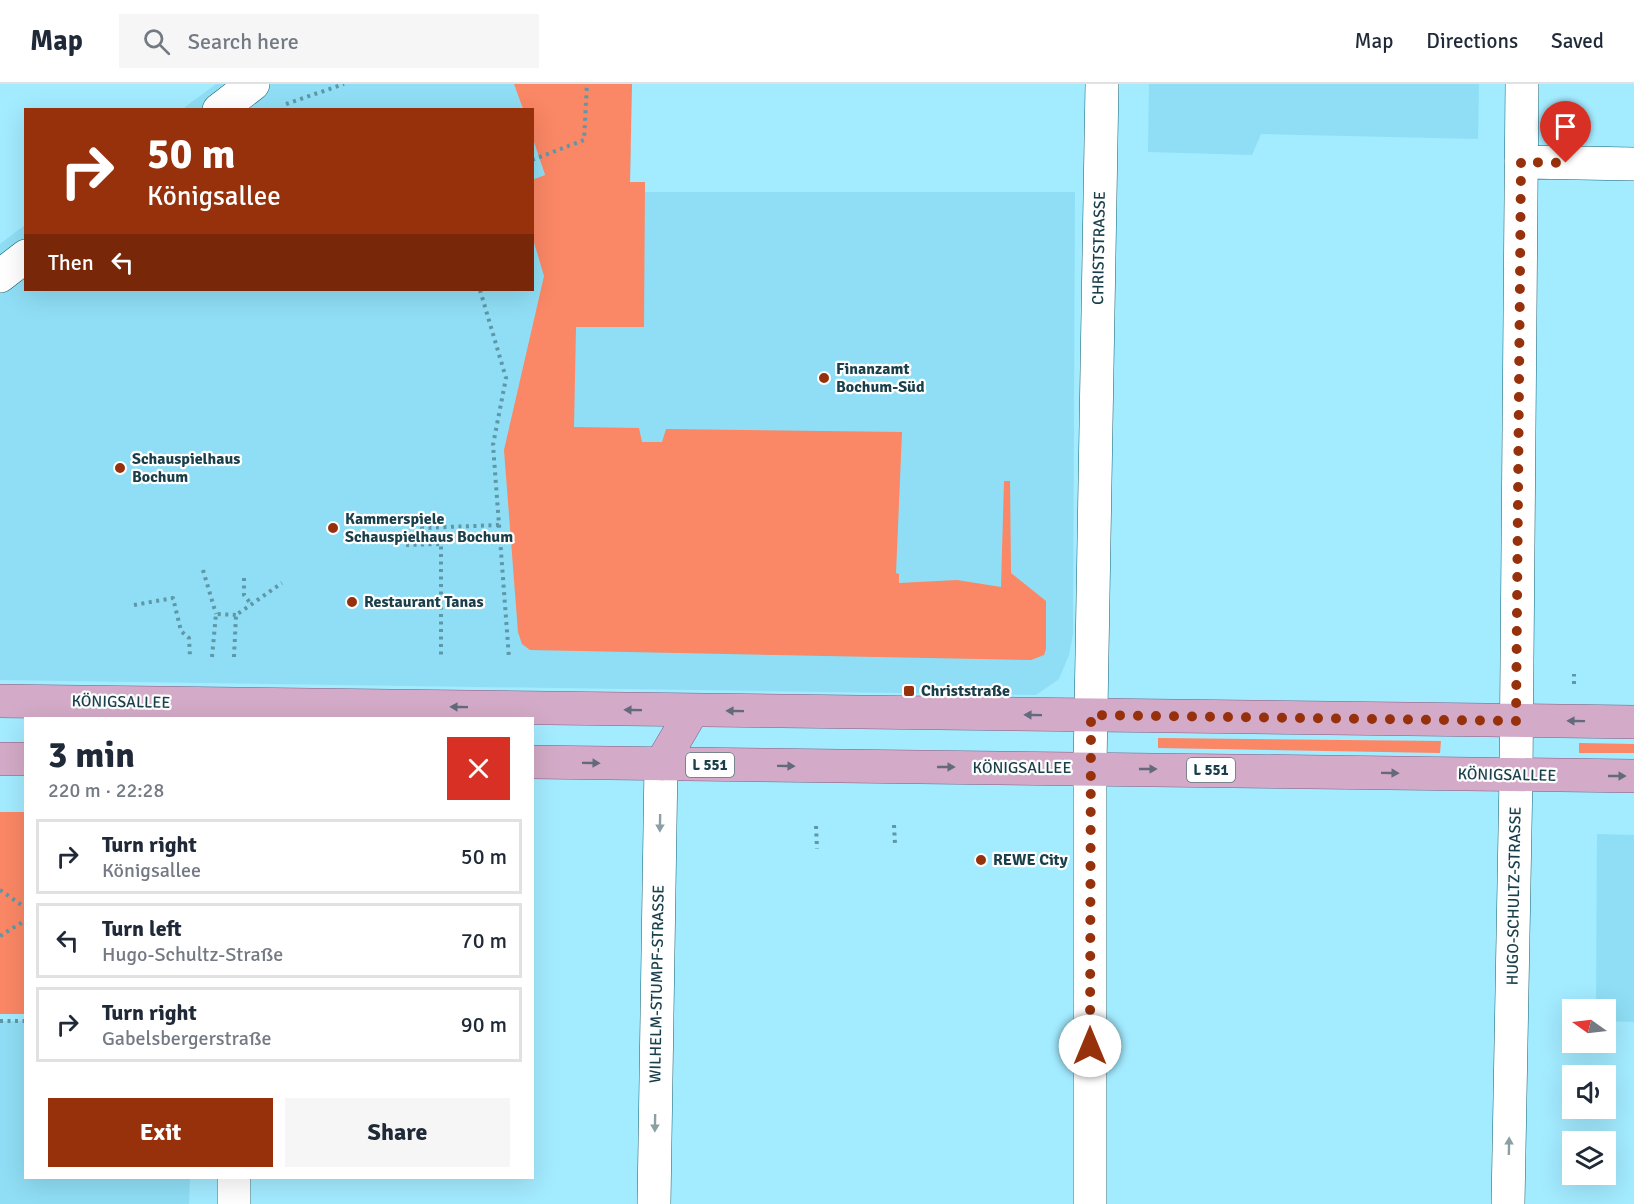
<!DOCTYPE html>
<meta charset="utf-8">
<style>
body{margin:0;font-family:Signika,sans-serif;background:#f6f6f7;color:#1f2937;height:100vh;display:flex;flex-direction:column;font-size:22px;white-space:nowrap}
*{box-sizing:border-box;margin:0}
p{font-size:20px;color:#747a83}
.icon{flex:none;width:33px;height:33px;fill:none;stroke:currentColor;stroke-width:2;stroke-linecap:round;stroke-linejoin:round}
.map{position:relative;flex:1;overflow:hidden}
.side{position:absolute;left:24px;top:633px;width:510px;height:462px;display:flex;flex-direction:column;background:#fff;border-radius:0px;box-shadow:0 6px 24px #0002}
.side>*{flex:none}
.hud{position:absolute;left:24px;top:24px;width:510px;height:183px;border-radius:0px;box-shadow:0 6px 24px #0002;background:#97310c;color:#fff;overflow:hidden}
.needle{width:39px;rotate:284deg}
.buttons{position:absolute;left:1562px;top:915px;display:grid;gap:12px}
.buttons a{display:grid;place-items:center;width:54px;height:54px;border-radius:0px;background:#fff;box-shadow:0 6px 24px #0002;font-size:30px}
.pin{position:absolute;display:grid;place-items:center;width:51px;height:51px;color:#fff;margin:-62px -26px;border-radius:50% 50% 50% 0;rotate:-45deg;box-shadow:0 0 6px #0007}
.pin .icon{rotate:45deg}
.me{position:absolute;width:66px;margin:-33px;rotate:0deg;stroke-linejoin:round;filter:drop-shadow(0 0 4px #0008)}
.turn{display:flex;align-items:center;gap:21px;height:126px;padding:0 24px;font-size:27px}
.turn .icon{width:78px;height:78px;stroke-width:2.5}
.turn b{display:block;font-size:42px;line-height:51px}
.then{display:flex;align-items:center;height:57px;padding:0 24px;background:#0003;gap:12px;font-size:22px}
.round{display:grid;place-items:center;flex:none;width:63px;height:63px;border-radius:0px;background:#f6f6f7}
.head{display:flex;align-items:center;justify-content:space-between;height:102px;padding:0 24px}
h1{font-size:36px;font-weight:700;line-height:45px}
.cta{display:flex;gap:12px;margin-top:auto;padding:12px 24px}
.cta a{flex:1;height:69px;border-radius:0px;background:#97310c;color:#fff;font-size:24px;font-weight:700;line-height:69px;text-align:center}
.cta a+a{background:#f6f6f7;color:#1f2937}
ul{padding:0;list-style:none}
li{display:flex;align-items:center;gap:18px;height:75px;margin:0 12px 9px;padding:0 12px;border:3px solid #e0e1e3;border-radius:0px}
li div{flex:1}
li b{display:block;font-size:22px}
li em{font-style:normal}
header{display:flex;align-items:center;gap:36px;box-sizing:border-box;height:84px;padding:0 30px;background:#fff;border-bottom:2px solid #e0e1e3}
header strong{font-size:28px}
nav{display:flex;gap:33px;margin-inline-start:auto;font-size:21px}
.search{width:420px;height:54px;background:#f6f6f7;display:flex;align-items:center;gap:15px;box-sizing:border-box;padding:0 21px;border-radius:0px;color:#747a83;font-size:22px}
.map>svg:first-child{display:block}
.built{fill:#8fdef5}
.green{fill:#fa8765}
.lines{fill:none;stroke-linecap:round;stroke-linejoin:round}
.minor-casing{stroke:#136274;stroke-width:34}
.primary-casing{stroke:#7e6083;stroke-width:34}
.path{stroke:#5f97a7;stroke-width:4;stroke-dasharray:3 4.5;stroke-linecap:butt}
.minor{stroke:#fff;stroke-width:33}
.primary{stroke:#d3aac7;stroke-width:33}
.oneway{fill:#636a7c}
.oneway2{fill:#8c9fa4}
.route{stroke:#97310c;stroke-width:10;stroke-dasharray:0 18}
.poi-dot{fill:#97310c;stroke:#fefefe;stroke-width:2}
.labels{text-anchor:middle;dominant-baseline:central;stroke-width:4.5;stroke-linejoin:round;paint-order:stroke}
.shield{fill:#fefefe;stroke:#5d7880;stroke-width:1.5}
.shield-label{font-size:15px;font-weight:bold;fill:#183f4a}
.street-label{font-size:16px;fill:#183f4a;stroke:#fefefe}
.poi-label{font-size:16px;font-weight:bold;fill:#183f4a;stroke:#fefefe;text-anchor:start}
</style>
<header>
<strong>Map</strong>
<div class="search"><svg class="icon" aria-label="search" viewBox="0 0 24 24"><circle cx="10" cy="10" r="6"/><path d="M15 15l6 6"/></svg>Search here</div>
<nav><a>Map</a><a>Directions</a><a>Saved</a></nav>
</header>
<div class="map">
<svg width="1634" height="1120" viewBox="0 0 1634 1120">
<rect width="100%" height="100%" fill="#a3ebff"/>
<path class="built" d="M 216,0 L 514,0 L 523,25 L 181,26 Z
M 1149,0 L 1479,0 L 1478,55 L 1261,50 L 1252,71 L 1148,68 Z
M 533,55 L 545,92 L 631,63 L 630,98 L 645,98 L 645,108 L 1075,108 L 1073,550 L 1069,571 L 1059,595 L 1036,611 L 0,596 L 0,160 L 25,141 L 26,206 L 532,206 Z
M 1597,750 L 1634,751 L 1634,938 L 1605,937 L 1605,926 L 1596,925 Z
M 0,937 L 25,937 L 26,1094 L 190,1094 L 189,1120 L 0,1120 Z"/>
<path class="green" d="M 514,0 L 632,0 L 630,98 L 645,98 L 644,243 L 576,243 L 574,343 L 639,344 L 642,358 L 662,358 L 666,345 L 902,348 L 896,489 L 899,490 L 899,499 L 957,496 L 1001,503 L 1004,397 L 1010,397 L 1011,489 L 1046,517 L 1046,565 L 1044,571 L 1031,576 L 530,566 L 522,560 L 518,548 L 504,366 L 544,192 L 533,155 L 532,96 L 545,91 L 533,55 L 532,26 L 523,25 Z
M 1158,654 L 1441,657 L 1440,669 L 1158,664 Z
M 1579,659 L 1634,660 L 1634,669 L 1579,669 Z
M 0,728 L 25,728 L 25,930 L 0,930 Z"/>
<g class="lines">
<defs>
<path id="minor" d="M 219,26 L 253,0
M 1521,78 L 1634,80
M 0,192 L 26,172
M 234,1120 L 234,1094
M 654,1120 L 661,680
M 1090,1120 L 1090,684 L 1102,0
M 1508,1120 L 1516,692 L 1522,0"/>
<path id="primary" d="M 0,617 L 1634,638
M 0,675 L 26,675
M 532,678 L 1634,692
M 661,680 L 692,627"/>
</defs>
<use href="#minor" class="minor-casing"/>
<use href="#primary" class="primary-casing"/>
<path class="path" d="M 286,20 L 344,0
M 532,76 L 584,56 L 587,0
M 480,206 L 506,294 L 493,361 L 509,574
M 423,460 L 422,444 L 499,441
M 406,461 L 441,460 L 441,574
M 203,486 L 216,530
M 244,494 L 244,511 L 251,520
M 134,521 L 173,514 L 181,547 L 189,554 L 190,573
M 212,573 L 216,530 L 236,531
M 234,573 L 236,531 L 282,499
M 1574,600 L 1574,590
M 894,741 L 895,760
M 816,742 L 817,765
M 0,806 L 26,824
M 0,852 L 26,836
M 0,937 L 26,937"/>
<use href="#minor" class="minor"/>
<use href="#primary" class="primary"/>
</g>
<defs><path id="oneway-solid" d="M-6-.8H1V-3.2L6.5 0L1 3.2V.8H-6Z" transform="scale(1.5)"/></defs>
<g class="oneway">
<use href="#oneway-solid" transform="translate(459 623) rotate(-179)"/>
<use href="#oneway-solid" transform="translate(633 626) rotate(-179)"/>
<use href="#oneway-solid" transform="translate(735 627) rotate(-179)"/>
<use href="#oneway-solid" transform="translate(1033 631) rotate(-179)"/>
<use href="#oneway-solid" transform="translate(1576 637) rotate(-179)"/>
<use href="#oneway-solid" transform="translate(591 679) rotate(1)"/>
<use href="#oneway-solid" transform="translate(786 682) rotate(1)"/>
<use href="#oneway-solid" transform="translate(946 683)"/>
<use href="#oneway-solid" transform="translate(1148 685)"/>
<use href="#oneway-solid" transform="translate(1390 689) rotate(1)"/>
<use href="#oneway-solid" transform="translate(1617 692)"/>
</g>
<g class="oneway2">
<use href="#oneway-solid" transform="translate(660 739) rotate(91)"/>
<use href="#oneway-solid" transform="translate(655 1039) rotate(91)"/>
<use href="#oneway-solid" transform="translate(1509 1062) rotate(-89)"/>
</g>
<g class="lines">
<path class="route" d="M 1090,962 L 1091,631 L 1516,637 L 1521,78 L 1566,79"/>
</g>
<g class="poi-dot">
<circle cx="824" cy="294" r="6"/>
<circle cx="120" cy="384" r="6"/>
<circle cx="333" cy="444" r="6"/>
<circle cx="352" cy="518" r="6"/>
<rect x="903" y="601" width="12" height="12" rx="3"/>
<circle cx="981" cy="776" r="6"/>
</g>
<g class="labels">
<g class="shield">
<rect x="686" y="669" width="48" height="24" rx="4.5"/>
<rect x="1187" y="674" width="48" height="24" rx="4.5"/>
</g>
<g class="shield-label">
<text x="710" y="681">L 551</text>
<text x="1211" y="686">L 551</text>
</g>
<g class="street-label">
<text transform="translate(1099 164) rotate(-89)">CHRISTSTRASSE</text>
<text transform="translate(121 618) rotate(1)">KÖNIGSALLEE</text>
<text x="1022" y="684">KÖNIGSALLEE</text>
<text transform="translate(1507 691) rotate(1)">KÖNIGSALLEE</text>
<text transform="translate(1514 812) rotate(-89)">HUGO-SCHULTZ-STRASSE</text>
<text transform="translate(657 900) rotate(-89)">WILHELM-STUMPF-STRASSE</text>
</g>
<g class="poi-label">
<text x="836" y="285">Finanzamt<tspan x="836" dy="18">Bochum-Süd</tspan></text>
<text x="132" y="375">Schauspielhaus<tspan x="132" dy="18">Bochum</tspan></text>
<text x="345" y="435">Kammerspiele<tspan x="345" dy="18">Schauspielhaus Bochum</tspan></text>
<text x="364" y="518">Restaurant Tanas</text>
<text x="921" y="607">Christstraße</text>
<text x="993" y="776">REWE City</text>
</g>
</g>
</svg>
<div class="buttons">
<a><svg class="needle" viewBox="-14 -14 28 28"><path d="M0-13l5 13h-10z" fill="#e53935"/><path d="M0 13l5-13h-10z" fill="#747a83"/></svg></a>
<a><svg class="icon" aria-label="sound" viewBox="0 0 24 24"><path d="M4 9h4l5-4v14l-5-4H4zM17 9q2 3 0 6"/></svg></a>
<a><svg class="icon" aria-label="layers" viewBox="0 0 24 24"><path d="M12 4l9 5-9 5-9-5zM3 14l9 5 9-5"/></svg></a>
</div>
<div class="pin" style="left:1566px;top:79px;background:#d93025"><svg class="icon" aria-label="arrive" viewBox="0 0 24 24"><path d="M6 21V4h12l-3 4 3 4H6"/></svg></div>
<svg class="me" style="left:1090px;top:962px" viewBox="-20 -20 40 40"><circle r="19" fill="#fff"/><path d="M0-13L10 11 0 6-10 11z" fill="#97310c"/></svg>
<div class="hud">
<div class="turn"><svg class="icon" aria-label="right" viewBox="0 0 24 24"><path d="M7 20v-9h11M14 6l5 5-5 5"/></svg><div><b>50 m</b>Königsallee</div></div>
<div class="then">Then<svg class="icon" aria-label="left" viewBox="0 0 24 24"><path d="M17 20v-9H6M10 6l-5 5 5 5"/></svg></div>
</div>
<section class="side">
<div class="head"><div><h1>3 min</h1><p>220 m · 22:28</p></div><a class="round" style="background:#d93025;color:#fff"><svg class="icon" aria-label="close" viewBox="0 0 24 24"><path d="M6 6l12 12M18 6L6 18"/></svg></a></div>
<ul>
<li><svg class="icon" aria-label="right" viewBox="0 0 24 24"><path d="M7 20v-9h11M14 6l5 5-5 5"/></svg><div><b>Turn right</b><p>Königsallee</p></div><em>50 m</em></li>
<li><svg class="icon" aria-label="left" viewBox="0 0 24 24"><path d="M17 20v-9H6M10 6l-5 5 5 5"/></svg><div><b>Turn left</b><p>Hugo-Schultz-Straße</p></div><em>70 m</em></li>
<li><svg class="icon" aria-label="right" viewBox="0 0 24 24"><path d="M7 20v-9h11M14 6l5 5-5 5"/></svg><div><b>Turn right</b><p>Gabelsbergerstraße</p></div><em>90 m</em></li>
</ul>
<div class="cta"><a>Exit</a><a>Share</a></div>
</section>
</div>
